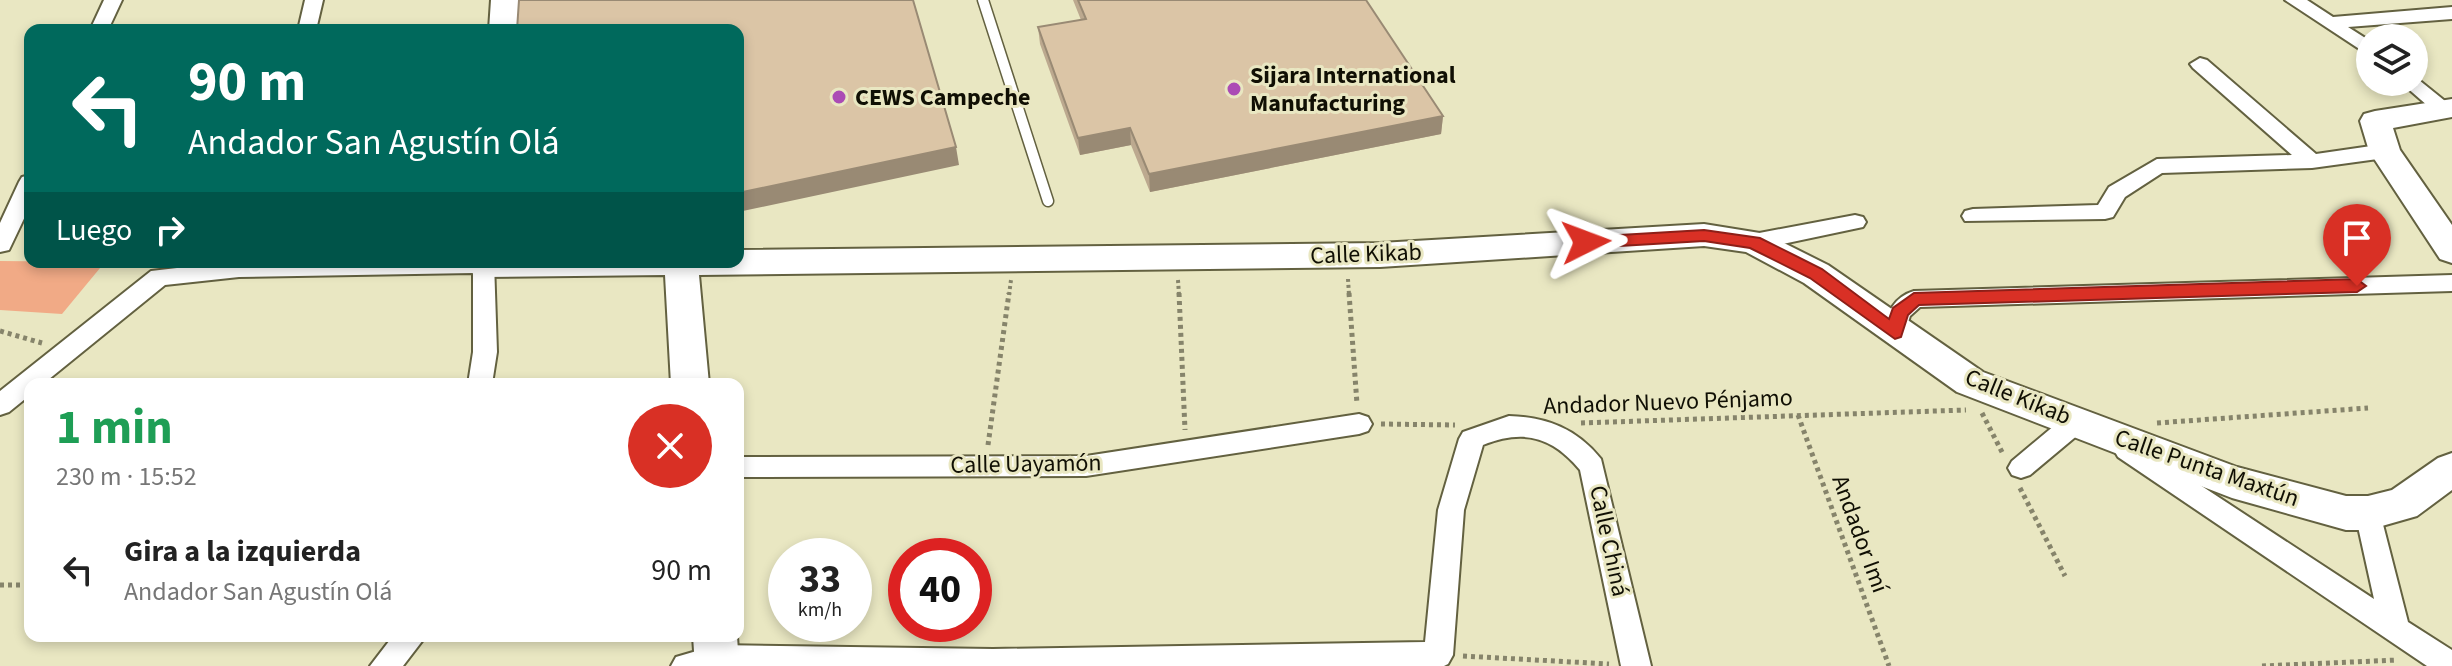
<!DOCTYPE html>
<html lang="es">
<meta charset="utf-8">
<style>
body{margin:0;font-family:"Source Sans 3",sans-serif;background:#f2f2f2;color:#222;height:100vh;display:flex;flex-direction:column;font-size:30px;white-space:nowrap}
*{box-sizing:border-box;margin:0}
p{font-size:26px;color:#767676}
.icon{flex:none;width:44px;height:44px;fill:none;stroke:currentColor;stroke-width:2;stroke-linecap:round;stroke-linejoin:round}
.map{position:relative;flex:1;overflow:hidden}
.panel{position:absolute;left:24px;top:378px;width:720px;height:264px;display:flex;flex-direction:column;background:#fff;border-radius:16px;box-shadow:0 4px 12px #0003}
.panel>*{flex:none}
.hud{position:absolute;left:24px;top:24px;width:720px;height:244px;border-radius:16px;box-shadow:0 4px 12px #0003;background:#00695c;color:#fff;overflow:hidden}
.tools{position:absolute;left:2356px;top:24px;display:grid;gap:16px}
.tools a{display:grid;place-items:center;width:72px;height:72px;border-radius:50%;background:#fff;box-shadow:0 4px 12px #0003;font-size:40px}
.speed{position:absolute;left:768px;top:538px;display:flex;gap:16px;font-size:40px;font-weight:700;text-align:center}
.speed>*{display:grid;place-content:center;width:104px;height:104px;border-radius:50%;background:#fff;box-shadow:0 4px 12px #0003;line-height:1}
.speed small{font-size:20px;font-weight:400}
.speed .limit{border:12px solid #d22;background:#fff;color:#111}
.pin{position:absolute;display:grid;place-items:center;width:68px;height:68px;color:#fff;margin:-82px -34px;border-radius:50% 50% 50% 0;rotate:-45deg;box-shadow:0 0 8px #0007}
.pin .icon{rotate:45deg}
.me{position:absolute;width:88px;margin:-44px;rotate:87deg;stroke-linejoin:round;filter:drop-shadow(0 0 6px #0008)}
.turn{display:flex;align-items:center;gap:28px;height:168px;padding:0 32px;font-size:36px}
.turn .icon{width:104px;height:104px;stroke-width:2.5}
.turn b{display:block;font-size:56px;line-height:68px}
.then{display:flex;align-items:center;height:76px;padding:0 32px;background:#0003;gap:16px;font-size:30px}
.round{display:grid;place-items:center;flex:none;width:84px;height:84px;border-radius:42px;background:#f2f2f2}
.head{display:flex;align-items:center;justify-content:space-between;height:136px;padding:0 32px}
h1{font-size:48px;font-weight:700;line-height:60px;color:#1e9e55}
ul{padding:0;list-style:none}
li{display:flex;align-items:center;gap:24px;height:112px;padding:0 32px}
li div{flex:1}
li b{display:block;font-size:30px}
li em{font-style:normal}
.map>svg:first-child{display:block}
.green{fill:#f1aa86}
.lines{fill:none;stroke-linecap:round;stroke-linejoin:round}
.lane-casing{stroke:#636140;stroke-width:13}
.street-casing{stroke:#636140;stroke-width:4}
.secondary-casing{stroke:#636140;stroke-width:4}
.path-far1{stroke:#86846b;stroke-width:4;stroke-dasharray:3 3;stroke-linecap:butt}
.path{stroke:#86846b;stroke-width:5;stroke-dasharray:4 4;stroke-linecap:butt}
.lane{stroke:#fff;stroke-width:10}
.street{fill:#fff;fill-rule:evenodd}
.secondary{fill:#fff;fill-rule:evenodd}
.wall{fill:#bca98f}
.shaded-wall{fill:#998a74}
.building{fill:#dbc5a6;stroke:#998a74;stroke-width:2}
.route{fill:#d93025;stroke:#8d1f18;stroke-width:2}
.poi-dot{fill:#ab4cb5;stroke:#e9e7c2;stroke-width:3}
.labels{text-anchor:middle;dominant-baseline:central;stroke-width:6;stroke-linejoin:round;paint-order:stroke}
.poi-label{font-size:24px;font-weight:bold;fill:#100f04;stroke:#e9e7c2;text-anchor:start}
.street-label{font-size:24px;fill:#100f04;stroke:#e9e7c2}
</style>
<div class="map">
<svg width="2452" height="666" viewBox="0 0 2452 666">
<rect width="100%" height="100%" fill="#e9e7c2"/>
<path class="green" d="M 0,261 L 105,262 L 62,314 L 0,310 Z"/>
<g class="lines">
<defs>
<path id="lane" d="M 983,0 L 1048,201"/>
<path id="street" d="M 104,0 L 122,0 L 108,30 L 90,30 Z
M 305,0 L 323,0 L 316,30 L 298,30 Z
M 2285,0 L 2307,0 L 2333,17 L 2452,7 L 2452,19 L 2348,27 L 2370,41 L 2370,56 Z
M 2200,58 L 2207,60 L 2316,154 L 2385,144 L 2395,151 L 2385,158 L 2312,168 L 2162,173 L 2125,197 L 2113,217 L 2105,219 L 1965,221 L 1962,216 L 1965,211 L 1973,209 L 2098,205 L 2109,187 L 2157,159 L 2292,155 L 2193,68 L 2190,64 Z
M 2414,76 L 2450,105 L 2450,113 L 2436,113 L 2405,86 L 2402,82 L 2414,82 Z
M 30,175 L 30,206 L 9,250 L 0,252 L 0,223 L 19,182 L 22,177 Z
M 1855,215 L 1863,217 L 1866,222 L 1863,227 L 1754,250 L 1746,247 L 1743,242 L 1746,237 L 1754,234 Z
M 229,262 L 494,262 L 497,352 L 492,384 L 468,384 L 473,352 L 473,273 L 239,277 L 165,285 L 43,384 L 30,384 L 30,395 L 9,412 L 0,415 L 0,391 L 151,271 Z
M 2452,275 L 2452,291 L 1920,307 L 1910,316 L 1903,338 L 1895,341 L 1887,338 L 1883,332 C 1887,313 1894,297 1914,291 Z
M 2076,412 L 2085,415 L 2089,422 L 2085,429 L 2030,475 L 2021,478 L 2012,475 L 2008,468 L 2012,461 L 2067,415 Z
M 1359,414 L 1368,417 L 1372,424 L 1368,431 L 1359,434 L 1086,476 L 738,477 L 738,457 L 1086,456 Z
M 1509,416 C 1547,417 1577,429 1601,459 L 1651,666 L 1621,666 L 1580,470 C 1552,436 1523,429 1483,445 L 1464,510 L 1453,655 L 1448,664 L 1444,666 L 671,666 L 676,657 L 717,645 L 993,649 L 1425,642 L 1438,510 L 1459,439 L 1463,432 Z
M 2127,440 L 2136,443 L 2374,599 L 2355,513 L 2358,505 L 2368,502 L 2378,505 L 2408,622 L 2452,650 L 2452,666 L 2427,666 L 2118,457 L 2114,450 L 2118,443 Z
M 393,636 L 426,636 L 403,666 L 370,666 Z"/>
<path id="secondary" d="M 491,0 L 519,0 L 517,30 L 489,30 Z
M 2452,99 L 2452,117 L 2393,128 L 2400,150 L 2452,225 L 2452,263 L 2440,259 L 2369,151 L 2360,121 L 2364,114 L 2375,111 Z
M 1704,224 L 1766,234 L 1828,265 L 1983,372 L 2237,467 L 2346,496 L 2368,496 L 2392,490 L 2438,458 L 2452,453 L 2452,490 L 2417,516 L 2368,530 L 2346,530 L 2232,498 L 1957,392 L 1804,283 L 1746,252 L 1704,246 L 1380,267 L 699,275 L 709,384 L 671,384 L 665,275 L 484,277 L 472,273 L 467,265 L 468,262 L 738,262 L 738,250 L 1380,243 Z
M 693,636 L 737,636 L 739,666 L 695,666 Z"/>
</defs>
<use href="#lane" class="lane-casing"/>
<use href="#street" class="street-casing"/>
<use href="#secondary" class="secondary-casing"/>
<path class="path-far1" d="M 1348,279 L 1349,295
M 1178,280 L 1179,295
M 1009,295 L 1011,280"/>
<path class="path" d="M 1179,293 L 1185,430
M 1349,293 L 1357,404
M 0,331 L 42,343
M 1982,413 L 2003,454
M 1798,415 L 1889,666
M 1581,423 L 1966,410
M 2157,423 L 2368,408
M 1381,424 L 1455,425
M 988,445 L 1009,293
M 2020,488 L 2065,576
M 0,585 L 30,585
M 1463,656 L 1609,664
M 2262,666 L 2397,660"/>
<use href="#lane" class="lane"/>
<use href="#street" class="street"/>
<use href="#secondary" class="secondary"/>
</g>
<path class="wall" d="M 1073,0 L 1366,0 L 1443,116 L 1441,134 L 1150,192 L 1131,145 L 1080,155 L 1040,44 L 1038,27 L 1081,20 Z"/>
<path class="shaded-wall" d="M 1443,116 L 1441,134 L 1150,192 L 1149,174 Z
M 1130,128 L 1131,145 L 1080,155 L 1078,138 Z
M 956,147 L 959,165 L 738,212 L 738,193 Z"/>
<path class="building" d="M 519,0 L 913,0 L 956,147 L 738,193 L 738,30 L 517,30 Z
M 1078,0 L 1366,0 L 1443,116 L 1149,174 L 1130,128 L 1078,138 L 1038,27 L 1086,19 Z"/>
<path class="route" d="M 1704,230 L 1760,238 L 1822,269 L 1889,319 L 1893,308 L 1914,293 L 2357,279 L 2366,286 L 2357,292 L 1919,305 L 1908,315 L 1901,337 L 1895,339 L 1810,278 L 1750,248 L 1704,241 L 1586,248 L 1578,242 L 1586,237 Z"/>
<g class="poi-dot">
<circle cx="1234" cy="89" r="8"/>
<circle cx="839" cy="97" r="8"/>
</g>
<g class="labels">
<g class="poi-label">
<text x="1250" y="75">Sijara International<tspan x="1250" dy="28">Manufacturing</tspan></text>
<text x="855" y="97">CEWS Campeche</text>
</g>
<g class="street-label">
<text transform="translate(1366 254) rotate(-2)">Calle Kikab</text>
<text transform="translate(2018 397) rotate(22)">Calle Kikab</text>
<text transform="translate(1668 402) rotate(-2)">Andador Nuevo Pénjamo</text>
<text transform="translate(1026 464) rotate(-1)">Calle Uayamón</text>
<text transform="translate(2207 468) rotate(19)">Calle Punta Maxtún</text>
<text transform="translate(1860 534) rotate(70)">Andador Imí</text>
<text transform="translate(1609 541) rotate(78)">Calle Chiná</text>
</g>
</g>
</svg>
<div class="tools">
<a><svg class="icon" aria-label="layers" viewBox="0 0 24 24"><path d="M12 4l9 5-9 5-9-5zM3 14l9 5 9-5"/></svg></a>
</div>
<div class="speed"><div>33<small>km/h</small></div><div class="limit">40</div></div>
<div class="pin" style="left:2357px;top:286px;background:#d93025"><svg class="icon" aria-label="arrive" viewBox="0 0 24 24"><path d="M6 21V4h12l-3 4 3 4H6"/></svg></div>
<svg class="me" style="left:1586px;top:242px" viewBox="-20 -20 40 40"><path d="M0-17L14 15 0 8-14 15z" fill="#d93025" stroke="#fff" stroke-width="4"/></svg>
<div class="hud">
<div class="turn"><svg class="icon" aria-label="left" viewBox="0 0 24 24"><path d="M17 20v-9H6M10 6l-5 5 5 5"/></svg><div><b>90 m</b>Andador San Agustín Olá</div></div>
<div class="then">Luego<svg class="icon" aria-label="right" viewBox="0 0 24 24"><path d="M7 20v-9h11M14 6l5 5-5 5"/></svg></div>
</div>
<section class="panel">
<div class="head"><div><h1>1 min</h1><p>230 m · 15:52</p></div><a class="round" style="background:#d93025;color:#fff"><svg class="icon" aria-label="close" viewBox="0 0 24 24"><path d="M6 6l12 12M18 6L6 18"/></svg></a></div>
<ul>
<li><svg class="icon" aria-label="left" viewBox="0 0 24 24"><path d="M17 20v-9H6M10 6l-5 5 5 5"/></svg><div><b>Gira a la izquierda</b><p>Andador San Agustín Olá</p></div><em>90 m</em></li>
</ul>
</section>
</div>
